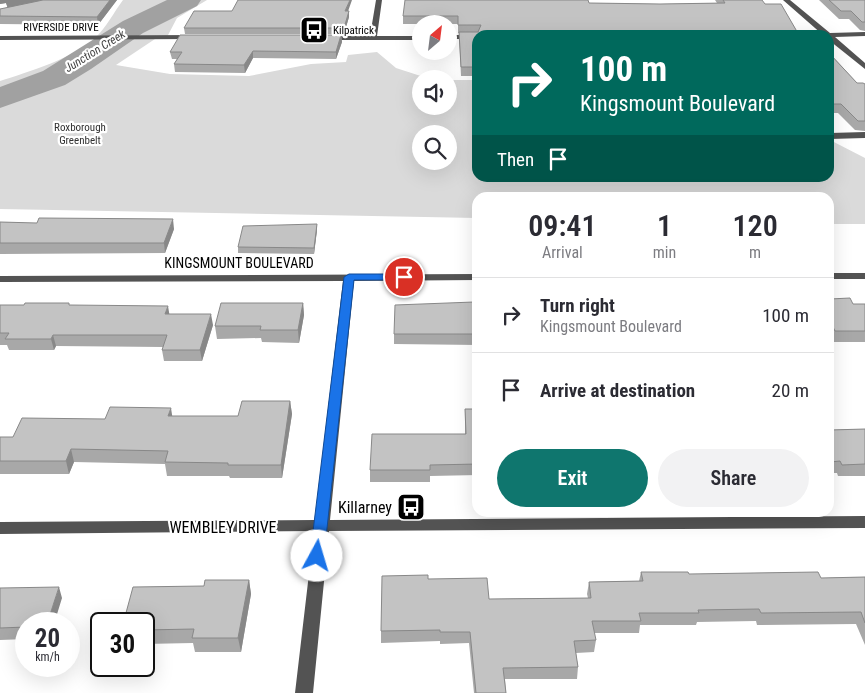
<!DOCTYPE html>
<style>
body{margin:0;font-family:"Roboto Condensed",sans-serif;background:#f2f2f3;color:#2b2b33;height:100vh;display:flex;flex-direction:column;font-size:19px;white-space:nowrap}
*{box-sizing:border-box;margin:0}
p{font-size:16px;color:#7c7c81}
.icon{flex:none;width:28px;height:28px;fill:none;stroke:currentColor;stroke-width:2;stroke-linecap:round;stroke-linejoin:round}
.map{position:relative;flex:1;overflow:hidden}
.details{position:absolute;left:472px;top:192px;width:362px;height:325px;display:flex;flex-direction:column;background:#fff;border-radius:15px;box-shadow:0 5px 20px #0002}
.details>*{flex:none}
.guide{position:absolute;left:472px;top:30px;width:362px;height:152px;border-radius:15px;box-shadow:0 5px 20px #0002;background:#00695c;color:#fff;overflow:hidden}
.needle{width:32px;rotate:28deg}
.buttons{position:absolute;left:412px;top:15px;display:grid;gap:10px}
.buttons a{display:grid;place-items:center;width:45px;height:45px;border-radius:50%;background:#fff;box-shadow:0 5px 20px #0002;font-size:25px}
.speed{position:absolute;left:15px;top:612px;display:flex;gap:10px;font-size:25px;font-weight:700;text-align:center}
.speed>*{display:grid;place-content:center;width:65px;height:65px;border-radius:50%;background:#fff;box-shadow:0 5px 20px #0002;line-height:1}
.speed small{font-size:12px;font-weight:400}
.speed .limit{border:2px solid #111;border-radius:8px;background:#fff;color:#111}
.pin{position:absolute;display:grid;place-items:center;width:42px;height:42px;color:#fff;margin:-21px;border:2px solid #fff;border-radius:50%;box-shadow:0 1px 5px #0007}
.me{position:absolute;width:55px;margin:-28px;rotate:6deg;stroke-linejoin:round;filter:drop-shadow(0 0 4px #0008)}
.turn{display:flex;align-items:center;gap:18px;height:105px;padding:0 25px;font-size:22px}
.turn .icon{width:65px;height:65px;stroke-width:2.5}
.turn b{display:block;font-size:35px;line-height:42px}
.then{display:flex;align-items:center;height:48px;padding:0 25px;background:#0003;gap:10px;font-size:19px}
.eta{display:flex;justify-content:space-evenly;align-items:center;height:85px;text-align:center}
.eta b{font-size:30px;font-weight:600;line-height:35px}
.button{display:flex;gap:10px;margin-top:auto;padding:10px 25px}
.button a{flex:1;height:58px;border-radius:30px;background:#0f766e;color:#fff;font-size:20px;font-weight:600;line-height:58px;text-align:center}
.button a+a{background:#f2f2f3;color:#2b2b33}
ul{padding:0;list-style:none}
li{display:flex;align-items:center;gap:15px;height:75px;padding:0 25px;border-top:1px solid #e1e1e2}
li div{flex:1}
li b{display:block;font-size:19px}
li em{font-style:normal}
.map>svg:first-child{display:block}
.green{fill:#dadada;fill-rule:evenodd}
.lines{fill:none;stroke-linecap:round;stroke-linejoin:round}
.river{fill:#a1a1a1;fill-rule:evenodd}
.minor{fill:#535353;fill-rule:evenodd}
.wall{fill:#a8a8a8}
.shaded-wall{fill:#888}
.building{fill:#c3c3c3;stroke:#888}
.route{fill:#1a73e8;stroke:#114b97}
.labels{text-anchor:middle;dominant-baseline:central;stroke-width:4.5;stroke-linejoin:round;paint-order:stroke}
.far-street-label{font-size:11px;fill:#000;stroke:#fff}
.far-poi-label{font-size:11px;fill:#000;stroke:#fff;text-anchor:start}
.far-park-label{font-size:11px;fill:#313131;stroke:#fff}
.far-water-label{font-size:12px;font-style:italic;fill:#424242;stroke:#fff}
.street-label{font-size:14px;fill:#000;stroke:#fff}
.near-poi-label{font-size:16px;fill:#000;stroke:#fff;text-anchor:end}
.near-street-label{font-size:16px;fill:#000;stroke:#fff}
</style>
<div class="map">
<svg width="865" height="693" viewBox="0 0 865 693">
<rect width="100%" height="100%" fill="#fff"/>
<path class="green" d="M 123,0 L 207,0 L 177,18 L 167,37 L 158,37 L 116,65 L 170,74 L 249,76 L 311,64 L 346,62 L 348,55 L 377,52 L 396,68 L 430,79 L 421,79 L 421,106 L 449,106 L 449,80 L 477,80 L 478,178 L 830,178 L 830,140 L 865,158 L 865,224 L 830,224 L 830,198 L 478,198 L 477,218 L 0,209 L 0,81 C 28,72 74,58 95,38 C 106,28 114,12 123,0 ZM 421,134 L 449,134 L 449,161 L 421,161 Z"/>
<g class="lines">
<path class="river" d="M 167,0 L 201,0 L 197,6 L 143,33 L 91,69 L 65,85 L 0,108 L 0,87 L 43,71 L 123,21 Z"/>
<path class="minor" d="M 376,0 L 382,0 L 377,36 L 421,36 L 421,40 L 323,40 L 322,38 L 326,36 L 370,36 Z
M 783,0 L 790,0 L 830,33 L 865,32 L 865,36 L 835,37 L 865,63 L 865,69 L 830,41 L 830,35 L 823,35 Z
M 197,35 L 197,39 L 194,39 L 0,40 L 0,36 Z
M 449,35 L 479,35 L 478,39 L 449,39 Z
M 865,132 L 865,138 L 830,139 L 830,133 Z
M 830,273 L 865,273 L 865,279 L 830,279 Z
M 478,274 L 478,280 L 354,281 L 330,520 L 865,516 L 865,528 L 329,531 L 313,693 L 295,693 L 314,531 L 0,534 L 0,522 L 315,520 L 343,281 L 0,282 L 0,276 Z"/>
</g>
<path class="wall" d="M 0,0 L 117,0 L 98,25 L 0,24 L 0,9 L 8,8 L 6,3 L 0,4 Z
M 715,0 L 762,0 L 478,35 L 478,76 L 461,76 L 459,33 L 458,33 L 458,24 L 403,24 L 403,16 L 589,3 L 660,4 L 717,3 Z
M 819,0 L 865,0 L 865,31 L 860,30 L 849,19 L 839,19 Z
M 232,11 L 349,11 L 349,17 L 344,34 L 185,34 L 184,28 Z
M 341,35 L 342,42 L 336,59 L 253,58 L 245,73 L 175,72 L 174,64 L 177,59 L 172,59 L 170,52 Z
M 830,54 L 857,83 L 865,84 L 865,131 L 855,130 L 838,113 L 830,113 Z
M 0,222 L 174,229 L 165,253 L 0,254 Z
M 317,224 L 317,230 L 314,254 L 238,253 L 238,247 Z
M 830,299 L 853,304 L 865,304 L 865,342 L 832,342 L 830,337 Z
M 303,303 L 304,315 L 299,343 L 262,342 L 261,338 L 217,339 L 215,326 Z
M 0,305 L 70,305 L 169,314 L 213,325 L 202,361 L 164,361 L 162,350 L 163,347 L 56,346 L 54,350 L 9,350 L 7,345 L 0,345 Z
M 475,306 L 478,306 L 478,345 L 394,344 L 394,334 Z
M 290,401 L 292,414 L 282,478 L 230,478 L 229,476 L 167,476 L 165,464 L 74,462 L 69,474 L 0,474 L 0,437 L 13,437 L 105,419 L 172,416 L 238,416 Z
M 465,409 L 478,409 L 478,475 L 430,476 L 430,482 L 370,482 L 370,470 L 465,434 Z
M 865,429 L 865,476 L 838,476 L 837,473 L 830,473 L 830,430 Z
M 641,572 L 689,574 L 821,578 L 865,577 L 865,645 L 856,624 L 757,625 L 756,621 L 697,622 L 696,625 L 640,625 L 639,633 L 594,633 L 596,640 L 594,652 L 576,653 L 578,667 L 577,679 L 505,679 L 506,693 L 474,693 L 469,643 L 440,644 L 440,641 L 381,643 L 381,631 L 428,579 L 489,599 L 588,598 L 587,594 L 589,582 L 639,581 Z
M 249,580 L 251,594 L 241,652 L 195,652 L 193,643 L 144,644 L 144,624 L 204,586 Z
M 0,588 L 62,598 L 26,624 L 26,639 L 0,640 Z"/>
<path class="shaded-wall" d="M 0,0 L 50,0 L 8,9 L 6,3 L 0,4 Z
M 110,0 L 117,0 L 98,25 L 97,17 Z
M 350,0 L 352,0 L 346,17 L 345,11 Z
M 349,11 L 349,17 L 344,34 L 344,28 Z
M 341,35 L 342,42 L 336,59 L 336,52 Z
M 253,51 L 253,58 L 245,73 L 244,65 Z
M 173,219 L 174,229 L 165,253 L 164,243 Z
M 317,224 L 317,230 L 314,254 L 314,248 Z
M 303,303 L 304,315 L 299,343 L 298,330 Z
M 168,306 L 170,318 L 165,314 Z
M 211,314 L 213,325 L 202,361 L 200,350 Z
M 53,335 L 56,346 L 54,350 L 51,339 Z
M 290,401 L 292,414 L 282,478 L 281,465 Z
M 171,408 L 173,421 L 168,416 Z
M 71,449 L 74,462 L 69,474 L 66,461 Z
M 249,580 L 251,594 L 241,652 L 238,638 Z
M 59,587 L 62,598 L 54,624 L 47,624 Z"/>
<path class="building" d="M 43,0 L 110,0 L 97,17 L 0,16 L 0,9 Z
M 238,0 L 350,0 L 345,11 L 349,11 L 344,28 L 184,28 L 194,11 L 232,11 Z
M 405,0 L 588,0 L 589,3 L 660,4 L 725,3 L 723,0 L 762,0 L 765,4 L 781,4 L 799,35 L 478,35 L 478,67 L 461,67 L 459,32 L 478,32 L 481,25 L 458,25 L 458,16 L 403,16 Z
M 829,0 L 865,0 L 865,22 L 862,22 L 851,11 L 841,11 Z
M 180,35 L 341,35 L 336,52 L 253,51 L 244,65 L 174,64 L 182,52 L 170,52 Z
M 830,54 L 857,83 L 863,83 L 865,84 L 865,121 L 858,121 L 841,104 L 830,104 Z
M 39,218 L 173,219 L 164,243 L 0,243 L 0,222 L 37,223 Z
M 317,224 L 314,248 L 238,247 L 243,226 Z
M 850,298 L 853,304 L 865,304 L 865,331 L 835,331 L 832,325 L 830,325 L 830,299 Z
M 474,302 L 475,306 L 478,306 L 478,334 L 394,334 L 395,305 Z
M 25,303 L 69,303 L 69,305 L 168,306 L 165,314 L 211,314 L 200,350 L 162,350 L 167,335 L 53,335 L 51,339 L 5,339 L 9,333 L 0,333 L 0,305 L 24,305 Z
M 221,303 L 303,303 L 298,330 L 260,330 L 261,326 L 215,326 Z
M 242,401 L 290,401 L 281,465 L 228,465 L 228,463 L 165,462 L 168,451 L 71,449 L 66,461 L 0,461 L 0,437 L 13,437 L 22,418 L 105,419 L 110,407 L 171,408 L 168,416 L 238,416 Z
M 465,409 L 478,409 L 478,464 L 430,465 L 430,470 L 370,470 L 372,434 L 466,434 Z
M 865,429 L 865,464 L 842,465 L 840,461 L 830,462 L 830,430 Z
M 641,572 L 688,572 L 689,574 L 818,572 L 821,578 L 865,577 L 865,623 L 861,612 L 761,613 L 759,609 L 698,610 L 699,613 L 639,613 L 641,621 L 592,621 L 596,640 L 574,641 L 578,667 L 503,668 L 506,693 L 476,693 L 470,632 L 440,632 L 440,630 L 381,631 L 382,576 L 428,575 L 428,579 L 487,578 L 489,599 L 591,598 L 589,582 L 643,581 Z
M 205,580 L 249,580 L 238,638 L 192,638 L 194,629 L 144,630 L 144,624 L 123,624 L 133,587 L 204,586 Z
M 59,587 L 47,624 L 26,624 L 26,627 L 0,628 L 0,588 Z"/>
<path class="route" d="M 349,274 L 404,274 L 409,277 L 404,280 L 354,280 L 324,556 L 322,560 L 317,562 L 312,560 L 310,556 L 344,277 Z"/>
<defs>
<symbol id="bus-square" viewBox="-11 -11 22 22"><rect x="-9" y="-9" width="18" height="18" rx="4" fill="#000" stroke="#fff"/><path d="M-5-6H5V4H4V6H2V4H-2V6H-4V4H-5ZM-3.5-4V0h7V-4ZM-3.5 1.2v1.5H-2V1.2ZM2 1.2v1.5H3.5V1.2Z" fill="#fff"/></symbol>
</defs>
<g fill-rule="evenodd">
<use href="#bus-square" x="298" y="14" width="32" height="32"/>
<use href="#bus-square" x="395" y="491" width="32" height="32"/>
</g>
<g class="labels">
<g class="far-street-label">
<text x="61" y="27">RIVERSIDE DRIVE</text>
</g>
<g class="far-poi-label">
<text x="333" y="30">Kilpatrick</text>
</g>
<g class="far-park-label">
<text x="80" y="127">Roxborough<tspan x="80" dy="13">Greenbelt</tspan></text>
</g>
<g class="far-water-label">
<text transform="translate(95 51) rotate(-32)">Junction Creek</text>
</g>
<g class="street-label">
<text x="239" y="263">KINGSMOUNT BOULEVARD</text>
</g>
<g class="near-poi-label">
<text x="392" y="507">Killarney</text>
</g>
<g class="near-street-label">
<text x="223" y="527">WEMBLEY DRIVE</text>
</g>
</g>
</svg>
<div class="buttons">
<a><svg class="needle" viewBox="-14 -14 28 28"><path d="M0-13l5 13h-10z" fill="#e53935"/><path d="M0 13l5-13h-10z" fill="#7c7c81"/></svg></a>
<a><svg class="icon" aria-label="sound" viewBox="0 0 24 24"><path d="M4 9h4l5-4v14l-5-4H4zM17 9q2 3 0 6"/></svg></a>
<a><svg class="icon" aria-label="search" viewBox="0 0 24 24"><circle cx="10" cy="10" r="6"/><path d="M15 15l6 6"/></svg></a>
</div>
<div class="speed"><div>20<small>km/h</small></div><div class="limit">30</div></div>
<div class="pin" style="left:404px;top:277px;background:#d93025"><svg class="icon" aria-label="arrive" viewBox="0 0 24 24"><path d="M6 21V4h12l-3 4 3 4H6"/></svg></div>
<svg class="me" style="left:317px;top:556px" viewBox="-20 -20 40 40"><circle r="19" fill="#fff"/><path d="M0-13L10 11 0 6-10 11z" fill="#1a73e8"/></svg>
<div class="guide">
<div class="turn"><svg class="icon" aria-label="right" viewBox="0 0 24 24"><path d="M7 20v-9h11M14 6l5 5-5 5"/></svg><div><b>100 m</b>Kingsmount Boulevard</div></div>
<div class="then">Then<svg class="icon" aria-label="arrive" viewBox="0 0 24 24"><path d="M6 21V4h12l-3 4 3 4H6"/></svg></div>
</div>
<section class="details">
<div class="eta">
<div><b>09:41</b><p>Arrival</p></div>
<div><b>1</b><p>min</p></div>
<div><b>120</b><p>m</p></div>
</div>
<ul>
<li><svg class="icon" aria-label="right" viewBox="0 0 24 24"><path d="M7 20v-9h11M14 6l5 5-5 5"/></svg><div><b>Turn right</b><p>Kingsmount Boulevard</p></div><em>100 m</em></li>
<li><svg class="icon" aria-label="arrive" viewBox="0 0 24 24"><path d="M6 21V4h12l-3 4 3 4H6"/></svg><div><b>Arrive at destination</b></div><em>20 m</em></li>
</ul>
<div class="button"><a>Exit</a><a>Share</a></div>
</section>
</div>
